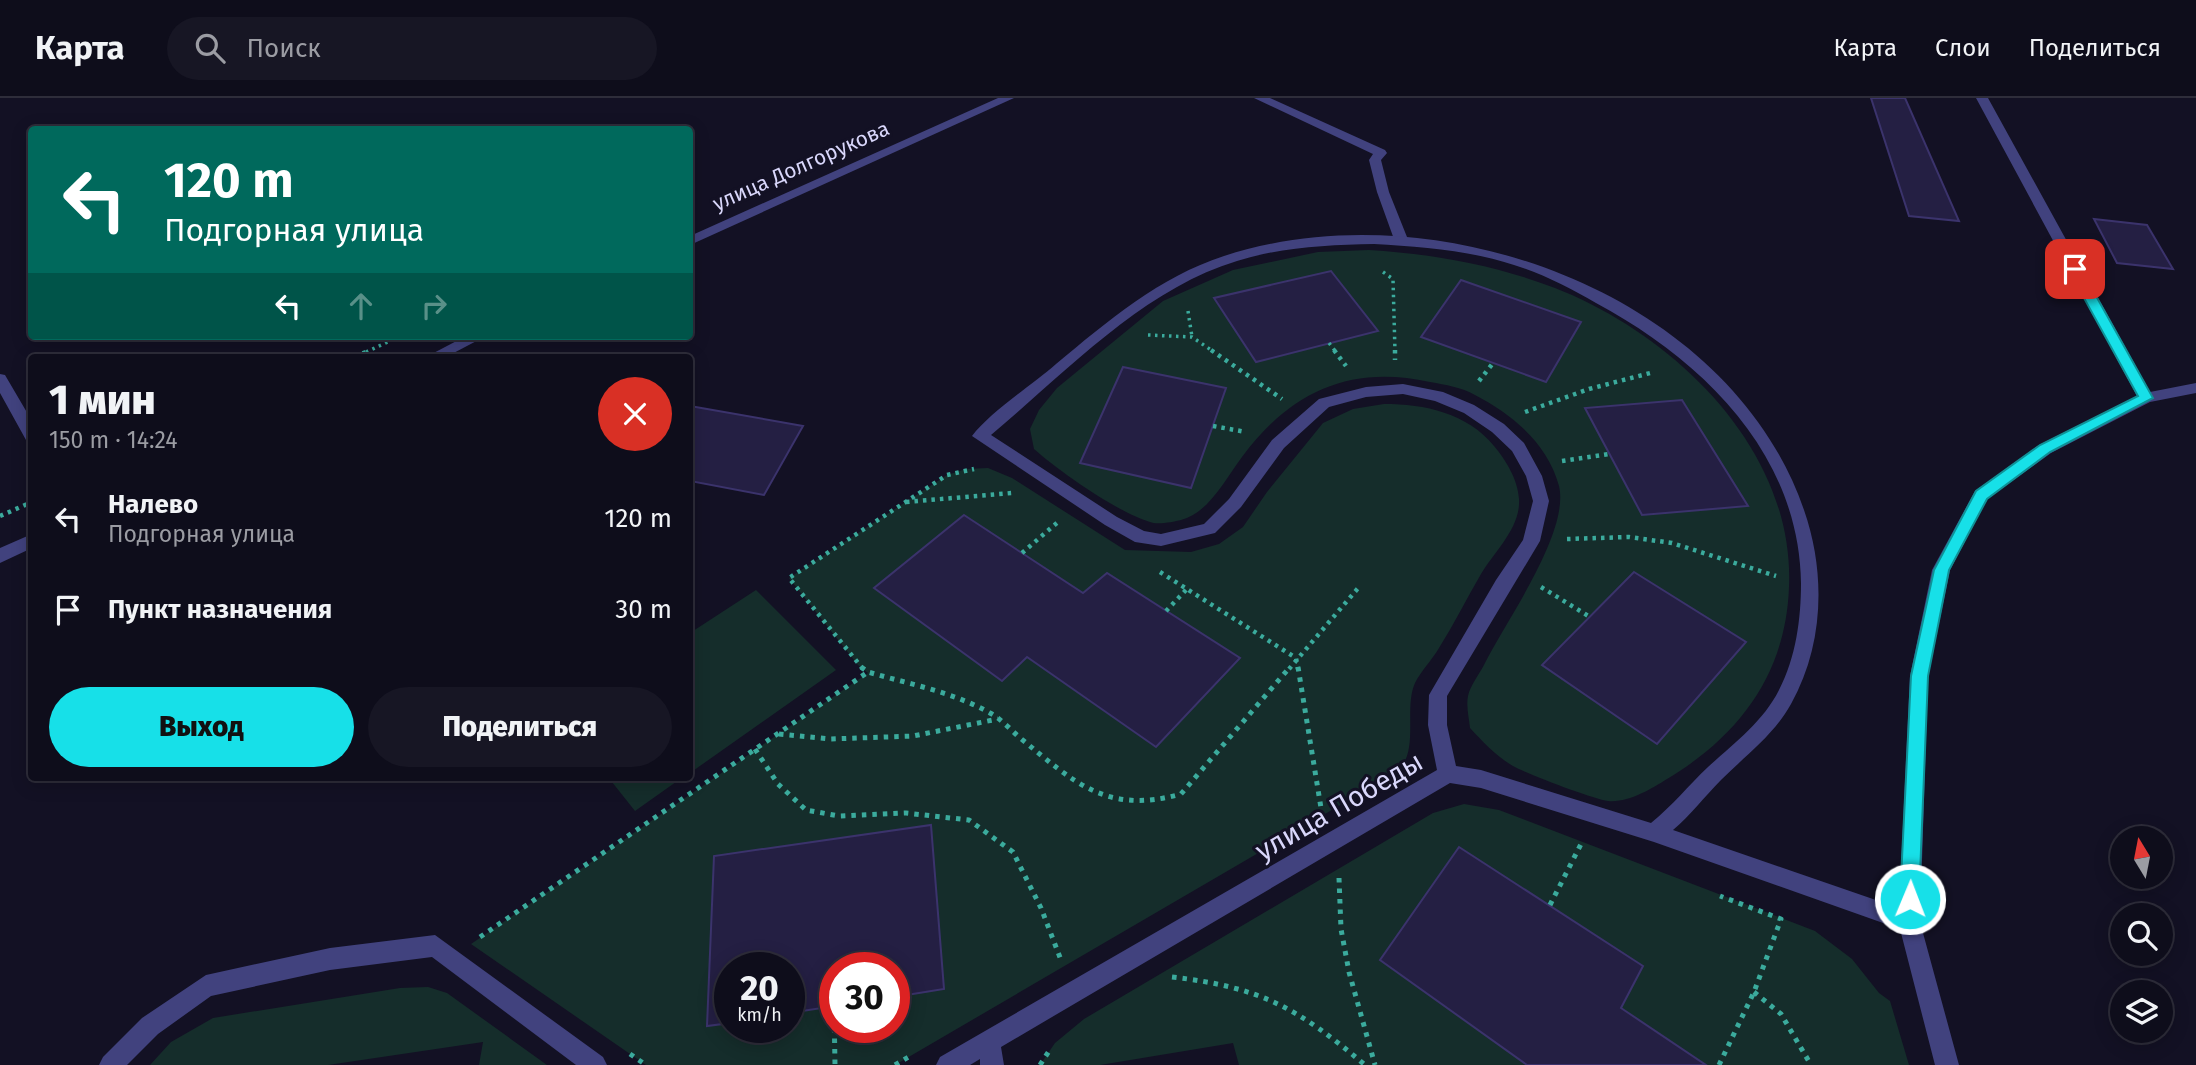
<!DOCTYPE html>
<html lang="ru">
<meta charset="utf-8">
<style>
body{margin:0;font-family:"Fira Sans",sans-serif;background:#171624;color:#f1f3f6;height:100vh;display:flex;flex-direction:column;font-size:26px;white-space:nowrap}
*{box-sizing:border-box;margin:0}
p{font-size:23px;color:#9b9ca3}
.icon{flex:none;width:38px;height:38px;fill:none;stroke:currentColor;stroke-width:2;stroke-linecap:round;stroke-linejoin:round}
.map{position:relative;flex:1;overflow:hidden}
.panel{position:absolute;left:28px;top:256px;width:665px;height:427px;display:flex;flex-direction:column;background:#0e0d1b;border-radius:7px;box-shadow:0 4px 18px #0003,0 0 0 2px #2e2d3a}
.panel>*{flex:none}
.hud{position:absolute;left:28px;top:28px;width:665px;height:214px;border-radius:7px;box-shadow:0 4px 18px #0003,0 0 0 2px #2e2d3a;background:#00695c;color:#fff;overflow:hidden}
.needle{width:46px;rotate:350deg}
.fabs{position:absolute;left:2110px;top:728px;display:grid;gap:14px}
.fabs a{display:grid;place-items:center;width:63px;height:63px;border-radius:50%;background:#0e0d1b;box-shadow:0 4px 18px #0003,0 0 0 2px #2e2d3a;font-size:35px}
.speed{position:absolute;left:714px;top:854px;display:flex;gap:14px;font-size:35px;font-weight:700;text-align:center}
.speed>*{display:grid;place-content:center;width:91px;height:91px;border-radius:50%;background:#0e0d1b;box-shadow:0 4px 18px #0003,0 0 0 2px #2e2d3a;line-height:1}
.speed small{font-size:18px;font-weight:400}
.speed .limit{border:10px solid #d22;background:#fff;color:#111}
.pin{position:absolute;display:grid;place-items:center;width:60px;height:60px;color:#fff;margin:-30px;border-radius:14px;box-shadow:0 4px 10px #0006}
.me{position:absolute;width:77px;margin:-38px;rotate:1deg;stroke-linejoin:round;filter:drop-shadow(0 0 5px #0008)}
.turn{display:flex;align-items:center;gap:24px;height:147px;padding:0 21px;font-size:32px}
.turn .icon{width:91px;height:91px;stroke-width:2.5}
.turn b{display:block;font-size:49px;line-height:60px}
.lanes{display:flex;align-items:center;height:66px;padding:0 21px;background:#0003;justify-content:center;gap:35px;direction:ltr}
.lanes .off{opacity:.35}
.round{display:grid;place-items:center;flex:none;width:74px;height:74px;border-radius:37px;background:#171624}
.overview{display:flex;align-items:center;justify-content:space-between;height:119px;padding:0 21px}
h1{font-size:42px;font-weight:800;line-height:52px}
.button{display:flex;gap:14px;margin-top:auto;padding:14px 21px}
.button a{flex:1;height:80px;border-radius:42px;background:#17e0e8;color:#111;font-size:28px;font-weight:800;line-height:80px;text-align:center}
.button a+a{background:#171624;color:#f1f3f6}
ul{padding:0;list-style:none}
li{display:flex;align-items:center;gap:21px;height:91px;padding:0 21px}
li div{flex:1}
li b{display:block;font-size:26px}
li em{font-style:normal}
header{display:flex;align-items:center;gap:42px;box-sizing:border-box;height:98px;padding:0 35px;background:#0e0d1b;border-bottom:2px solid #2e2d3a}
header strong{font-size:33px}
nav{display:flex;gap:38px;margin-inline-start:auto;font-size:24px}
.search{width:490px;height:63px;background:#171624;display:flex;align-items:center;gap:18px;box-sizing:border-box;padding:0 24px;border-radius:38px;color:#9b9ca3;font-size:26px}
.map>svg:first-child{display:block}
.green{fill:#152d2b;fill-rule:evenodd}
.building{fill:#241f43;stroke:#3b336c;stroke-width:2}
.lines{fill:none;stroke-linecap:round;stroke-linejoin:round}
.path-far2{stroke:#3bab9d;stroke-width:3.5;stroke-dasharray:2.5 4.5;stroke-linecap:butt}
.path-far1{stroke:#3bab9d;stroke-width:4.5;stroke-dasharray:3.5 5;stroke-linecap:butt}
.path{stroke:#3bab9d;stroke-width:5;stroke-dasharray:4.5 6;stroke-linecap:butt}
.service{fill:#41427e;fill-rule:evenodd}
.minor{fill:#41427e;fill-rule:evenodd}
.route{fill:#17e0e8;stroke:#0f9297;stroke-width:2}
.labels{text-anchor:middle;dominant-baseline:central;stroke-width:6;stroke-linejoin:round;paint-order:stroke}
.far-street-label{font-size:21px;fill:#d9d7fb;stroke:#131124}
.near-street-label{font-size:28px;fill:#d9d7fb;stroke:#131124}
</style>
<header>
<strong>Карта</strong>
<div class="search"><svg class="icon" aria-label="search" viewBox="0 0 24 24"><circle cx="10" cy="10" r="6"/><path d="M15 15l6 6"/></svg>Поиск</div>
<nav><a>Карта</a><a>Слои</a><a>Поделиться</a></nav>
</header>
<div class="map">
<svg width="2196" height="967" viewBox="0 0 2196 967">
<rect width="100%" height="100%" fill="#131124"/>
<path class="green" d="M 1369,152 C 1433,156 1495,167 1555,190 C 1675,237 1795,352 1789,489 C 1786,576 1739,638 1667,681 C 1651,691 1628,705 1608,703 C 1593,701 1527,676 1513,668 C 1497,659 1483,644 1470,630 C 1469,620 1466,608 1468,598 C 1470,588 1480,575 1485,565 C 1506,523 1570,434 1559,388 C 1548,346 1512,316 1475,297 C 1461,289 1446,287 1430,284 C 1350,266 1290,294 1242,359 C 1226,380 1209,415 1181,422 C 1173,424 1157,427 1150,424 C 1117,414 1060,374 1034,351 L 1030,331 L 1039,312 L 1057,290 L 1163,203 L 1233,172 L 1318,154 ZM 1330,173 L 1378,233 L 1257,264 L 1214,201 ZM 1581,224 L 1546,284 L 1422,239 ZM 1123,269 L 1226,290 L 1190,390 L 1080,365 ZM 1682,302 L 1747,407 L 1747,408 L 1642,417 L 1585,310 ZM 1634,475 L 1746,544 L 1657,646 L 1542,567 Z
M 1384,306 C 1425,306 1467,315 1494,348 C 1506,362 1518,382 1519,401 C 1521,429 1495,453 1481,476 C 1467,500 1454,526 1439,550 C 1432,562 1421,573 1415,585 C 1404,609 1418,649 1401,669 C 1392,679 1373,687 1361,695 L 895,967 L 646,967 L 471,846 L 868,575 L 858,567 L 789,480 L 947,377 L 966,371 L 988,370 L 1012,380 L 1125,452 L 1191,454 L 1219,446 L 1243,429 L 1267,394 L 1323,325 L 1353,311 ZM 964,417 L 1083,495 L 1107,475 L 1239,560 L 1155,649 L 1027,559 L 1001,582 L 874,490 ZM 715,758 L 944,890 L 894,899 L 894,929 L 835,929 L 835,908 L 789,915 L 789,929 L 730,929 L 730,925 L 707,928 Z
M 756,492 L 836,572 L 690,675 L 690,535 Z
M 608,679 L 683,679 L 635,713 Z
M 1464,706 L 1499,712 L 1815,833 L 1852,861 L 1879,895 L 1890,903 L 1909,967 L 1706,967 L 1621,910 L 1643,868 L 1459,749 L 1381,862 L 1527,967 L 1239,967 L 1233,945 L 1100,967 L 1040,967 L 1055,945 L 1084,921 L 1433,715 Z
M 428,889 L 447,895 L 547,967 L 479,967 L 483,944 L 328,967 L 150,967 L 171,944 L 213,920 L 400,890 Z"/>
<path class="building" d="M 1871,0 L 1905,0 L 1959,123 L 1909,118 Z
M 2094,121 L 2147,127 L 2173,171 L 2117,165 Z
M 1331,173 L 1378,233 L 1256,264 L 1214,200 Z
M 1461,182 L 1581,224 L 1546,284 L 1421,239 Z
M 1123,269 L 1226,290 L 1191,390 L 1080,365 Z
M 1682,302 L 1748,408 L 1642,417 L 1585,310 Z
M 690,308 L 803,328 L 764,397 L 690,383 Z
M 964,417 L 1083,495 L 1107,475 L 1240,560 L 1156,649 L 1027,559 L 1002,583 L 874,490 Z
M 1634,474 L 1746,544 L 1657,646 L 1542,567 Z
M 931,727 L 944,891 L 894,899 L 894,870 L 835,870 L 835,908 L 789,915 L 789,870 L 730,870 L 730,925 L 707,928 L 714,758 Z
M 1459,749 L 1643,868 L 1621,910 L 1706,967 L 1527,967 L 1380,862 Z"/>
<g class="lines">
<path class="path-far2" d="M 1383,174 L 1393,181 L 1395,254
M 1188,213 L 1192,239
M 1148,237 L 1192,239 L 1214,254
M 1329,245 L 1336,254
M 366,254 L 401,238"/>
<path class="path-far1" d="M 1211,252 L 1282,301
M 1334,252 L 1346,268
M 1395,252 L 1395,262
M 355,259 L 370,252
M 1479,283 L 1493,265
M 1525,314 L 1589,291 L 1654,274
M 1213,328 L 1246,334
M 1562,363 L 1609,356
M 906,404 L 1012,395
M 0,418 L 32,404
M 1567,441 L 1629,439 L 1672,445 L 1776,478
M 1022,455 L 1058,424
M 1160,474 L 1296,560 L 1298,571
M 1541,489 L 1590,519
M 1166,513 L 1187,491
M 863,571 L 789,480 L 947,377 L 974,371
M 1289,571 L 1359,489"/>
<path class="path" d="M 861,569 L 868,574 C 909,586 953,594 990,615 C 1001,621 1010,631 1019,639 C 1074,684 1106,717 1181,696 L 1290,569
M 1298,569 L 1321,710
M 779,636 L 831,641 L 913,638 L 998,621
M 755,651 L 778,686 L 806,712 L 839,718 L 906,715 L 969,722 L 1013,754 L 1041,810 L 1061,862
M 1339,780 L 1341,831 L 1349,874 L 1375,967
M 1550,807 L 1581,746
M 480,839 L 868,574
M 1172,879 C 1260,889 1298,910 1365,967
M 1754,894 L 1781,916 L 1811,967
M 834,909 L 835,967
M 630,956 L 646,967
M 895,967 L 912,957
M 1040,967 L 1051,950
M 1719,967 L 1754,894 L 1781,821 L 1720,798"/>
<path class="service" d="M 1254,0 L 1270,0 L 1385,52 L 1387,55 L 1381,62 L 1389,94 L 1409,144 L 1407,147 L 1397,147 L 1395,144 L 1377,94 L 1369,62 L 1373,56 Z"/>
<path class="minor" d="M 998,0 L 1014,0 L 690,147 L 690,138 Z
M 1976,0 L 1988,0 L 2150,294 L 2196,285 L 2196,295 L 2150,304 L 2051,355 L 1987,401 L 1950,472 L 1928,578 L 1920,824 L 1959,967 L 1935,967 L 1900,831 L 1654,744 L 1481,690 L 1450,685 L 1001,949 L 1004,967 L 980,967 L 980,961 L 970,967 L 936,967 L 940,959 L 1437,672 L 1428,627 L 1429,597 L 1496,482 L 1523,442 L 1533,403 L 1526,378 L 1512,353 L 1492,334 L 1464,315 L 1435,303 L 1403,296 L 1366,299 L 1329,309 L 1284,350 L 1241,409 L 1215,435 L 1161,448 L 1135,444 L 1105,427 L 972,338 C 990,314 1032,287 1056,266 C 1108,223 1159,179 1224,158 C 1434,89 1729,194 1804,412 C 1826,475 1824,547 1791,606 C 1774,637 1745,658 1721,682 C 1704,699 1691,717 1673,732 L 1899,810 L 1910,578 L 1932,472 L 1975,393 L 2039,347 L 2137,298 ZM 1374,146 C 1421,149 1469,152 1514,167 C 1543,176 1570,190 1596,205 C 1702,262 1799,355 1801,485 C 1801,521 1796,559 1779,592 C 1763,624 1733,646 1708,669 C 1688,688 1673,707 1651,725 L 1481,672 L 1456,668 L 1447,627 L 1447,598 L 1540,443 L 1549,403 L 1542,378 L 1524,345 L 1504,326 L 1474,307 L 1443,294 L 1403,286 L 1366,289 L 1319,301 L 1272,342 L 1229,401 L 1204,426 L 1161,436 L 1144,433 L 1117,419 L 991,337 C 1064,276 1143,191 1237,163 C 1281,149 1327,147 1374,146 Z
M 466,238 L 486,238 L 446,259 L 426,259 Z
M 0,276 L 5,277 L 32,323 L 32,343 L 26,342 L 0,295 Z
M 32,436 L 32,450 L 0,465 L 0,450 Z
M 435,837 L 603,959 L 607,967 L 576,967 L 432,859 L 330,872 L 211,898 L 158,936 L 127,967 L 99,967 L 103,959 L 142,920 L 206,877 L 330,850 Z"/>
</g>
<path class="route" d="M 2075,167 L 2081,171 L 2153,300 L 2050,354 L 1987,401 L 1949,472 L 1928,578 L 1919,801 L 1917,807 L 1910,810 L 1903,807 L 1900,801 L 1911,578 L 1934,472 L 1976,393 L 2040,347 L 2138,298 L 2068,171 Z"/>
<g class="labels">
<g class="far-street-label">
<text transform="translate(801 68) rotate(-24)">улица Долгорукова</text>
</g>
<g class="near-street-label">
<text transform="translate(1339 708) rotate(-30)">улица Победы</text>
</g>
</g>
</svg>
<div class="fabs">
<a><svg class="needle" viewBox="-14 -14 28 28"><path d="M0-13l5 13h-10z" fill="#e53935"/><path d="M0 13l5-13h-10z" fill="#9b9ca3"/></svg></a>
<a><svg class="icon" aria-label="search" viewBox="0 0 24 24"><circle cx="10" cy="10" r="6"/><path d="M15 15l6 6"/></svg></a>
<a><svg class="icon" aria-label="layers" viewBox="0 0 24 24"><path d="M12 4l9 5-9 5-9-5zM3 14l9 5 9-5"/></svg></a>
</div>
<div class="speed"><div>20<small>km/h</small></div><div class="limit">30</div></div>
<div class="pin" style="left:2075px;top:171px;background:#d93025"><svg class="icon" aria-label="arrive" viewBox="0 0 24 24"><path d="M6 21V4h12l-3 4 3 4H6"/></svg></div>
<svg class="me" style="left:1910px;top:801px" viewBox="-20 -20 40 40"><circle r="17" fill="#17e0e8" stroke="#fff" stroke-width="3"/><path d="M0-11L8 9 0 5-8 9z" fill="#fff"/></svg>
<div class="hud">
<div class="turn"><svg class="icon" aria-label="left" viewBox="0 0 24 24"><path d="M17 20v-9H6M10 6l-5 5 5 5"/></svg><div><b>120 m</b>Подгорная улица</div></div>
<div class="lanes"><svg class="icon" aria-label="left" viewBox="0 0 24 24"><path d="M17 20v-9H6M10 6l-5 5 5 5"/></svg><svg class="icon off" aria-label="ahead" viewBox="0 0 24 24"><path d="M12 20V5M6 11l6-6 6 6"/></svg><svg class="icon off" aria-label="right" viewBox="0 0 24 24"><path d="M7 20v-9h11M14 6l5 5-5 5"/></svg></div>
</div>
<section class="panel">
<div class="overview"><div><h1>1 мин</h1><p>150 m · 14:24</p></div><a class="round" style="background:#d93025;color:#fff"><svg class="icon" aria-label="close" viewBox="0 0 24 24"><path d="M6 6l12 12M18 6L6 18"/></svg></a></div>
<ul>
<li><svg class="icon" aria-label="left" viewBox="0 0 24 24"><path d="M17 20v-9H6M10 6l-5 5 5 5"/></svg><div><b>Налево</b><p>Подгорная улица</p></div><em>120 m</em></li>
<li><svg class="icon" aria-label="arrive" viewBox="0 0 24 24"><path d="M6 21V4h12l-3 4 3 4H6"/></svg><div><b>Пункт назначения</b></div><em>30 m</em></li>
</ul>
<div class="button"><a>Выход</a><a>Поделиться</a></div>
</section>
</div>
